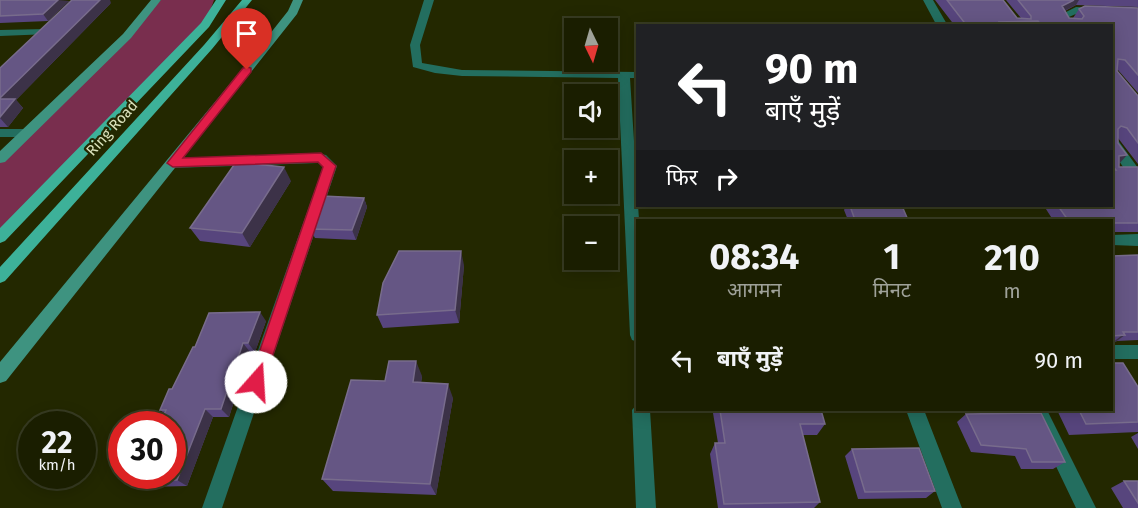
<!DOCTYPE html>
<html lang="hi">
<meta charset="utf-8">
<style>
body{margin:0;font-family:"Fira Sans","Noto Sans Devanagari",sans-serif;background:#272b0f;color:#f1f3f6;height:100vh;display:flex;flex-direction:column;font-size:22px;white-space:nowrap}
*{box-sizing:border-box;margin:0}
p{font-size:20px;color:#9fa299}
.icon{flex:none;width:33px;height:33px;fill:none;stroke:currentColor;stroke-width:2;stroke-linecap:round;stroke-linejoin:round}
.map{position:relative;flex:1;overflow:hidden}
.side{position:absolute;left:636px;top:219px;width:477px;height:192px;display:flex;flex-direction:column;background:#1a1e00;border-radius:0px;box-shadow:0 3px 15px #0003,0 0 0 2px #383c22}
.side>*{flex:none}
.guide{position:absolute;left:636px;top:24px;width:477px;height:183px;border-radius:0px;box-shadow:0 3px 15px #0003,0 0 0 2px #383c22;background:#202124;color:#fff;overflow:hidden}
.needle{width:39px;rotate:175deg}
.tools{position:absolute;left:564px;top:18px;display:grid;gap:12px}
.tools a{display:grid;place-items:center;width:54px;height:54px;border-radius:0px;background:#1a1e00;box-shadow:0 3px 15px #0003,0 0 0 2px #383c22;font-size:30px}
.speed{position:absolute;left:18px;top:411px;display:flex;gap:12px;font-size:30px;font-weight:700;text-align:center}
.speed>*{display:grid;place-content:center;width:78px;height:78px;border-radius:50%;background:#1a1e00;box-shadow:0 3px 15px #0003,0 0 0 2px #383c22;line-height:1}
.speed small{font-size:15px;font-weight:400}
.speed .limit{border:9px solid #d22;background:#fff;color:#111}
.pin{position:absolute;display:grid;place-items:center;width:51px;height:51px;color:#fff;margin:-62px -26px;border-radius:50% 50% 50% 0;rotate:-45deg;box-shadow:0 0 6px #0007}
.pin .icon{rotate:45deg}
.me{position:absolute;width:66px;margin:-33px;rotate:19deg;stroke-linejoin:round;filter:drop-shadow(0 0 4px #0008)}
.turn{display:flex;align-items:center;gap:21px;height:126px;padding:0 30px;font-size:27px}
.turn .icon{width:78px;height:78px;stroke-width:2.5}
.turn b{display:block;font-size:42px;line-height:51px}
.then{display:flex;align-items:center;height:57px;padding:0 30px;background:#0003;gap:12px;font-size:22px}
.eta{display:flex;justify-content:space-evenly;align-items:center;height:102px;text-align:center}
.eta b{font-size:36px;font-weight:700;line-height:42px}
ul{padding:0;list-style:none}
li{display:flex;align-items:center;gap:18px;height:78px;padding:0 30px}
li div{flex:1}
li b{display:block;font-size:22px}
li em{font-style:normal}
.map>svg:first-child{display:block}
.green{fill:#792e4e}
.lines{fill:none;stroke-linecap:round;stroke-linejoin:round}
.street{fill:#236e5f;fill-rule:evenodd}
.secondary{fill:#3e9380;fill-rule:evenodd}
.primary{fill:#3db199;fill-rule:evenodd}
.wall{fill:#57457d}
.shaded-wall{fill:#3c3248}
.building{fill:#655684;stroke:#786c8c;stroke-width:1.5}
.route{fill:#e11d48;stroke:#92132f;stroke-width:1.5}
.labels{text-anchor:middle;dominant-baseline:central;stroke-width:4.5;stroke-linejoin:round;paint-order:stroke}
.street-label{font-size:15px;fill:#dbe2bc;stroke:#232800}
</style>
<div class="map">
<svg width="1138" height="508" viewBox="0 0 1138 508">
<rect width="100%" height="100%" fill="#232800"/>
<path class="green" d="M 161,0 L 214,0 L 205,25 L 0,243 L 0,161 Z"/>
<g class="lines">
<path class="street" d="M 424,0 L 434,0 L 420,45 L 422,63 L 462,70 L 638,72 L 638,78 L 630,78 L 639,220 L 638,342 L 632,340 L 630,335 L 618,78 L 462,76 L 435,73 L 413,67 L 410,45 Z
M 923,0 L 933,0 L 948,26 L 937,26 Z
M 1076,7 L 1138,9 L 1138,15 L 1078,13 L 1069,17 L 1076,26 L 1065,26 L 1058,16 Z
M 46,29 L 51,32 L 50,34 L 0,36 L 0,30 Z
M 0,129 L 27,129 L 33,133 L 27,137 L 0,137 Z
M 1112,138 L 1117,139 L 1138,168 L 1138,174 L 1128,174 L 1112,151 Z
M 321,154 L 326,155 L 337,166 L 222,508 L 202,508 L 323,167 L 318,163 L 173,168 L 166,163 L 173,158 Z
M 1138,234 L 1138,246 L 1112,245 L 1112,235 Z
M 1112,345 L 1138,345 L 1138,359 L 1112,359 Z
M 638,403 L 638,410 L 650,410 L 656,508 L 636,508 L 632,410 Z
M 906,410 L 924,410 L 962,508 L 942,508 Z
M 1029,410 L 1047,410 L 1096,508 L 1076,508 Z"/>
<path class="secondary" d="M 151,0 L 161,0 L 131,38 L 5,162 L 0,163 L 0,151 L 123,34 Z
M 293,0 L 303,0 L 297,14 L 6,381 L 0,383 L 0,362 L 243,68 L 288,11 Z"/>
<path class="primary" d="M 216,0 L 226,0 L 209,27 L 5,241 L 0,243 L 0,228 L 201,23 Z
M 242,0 L 252,0 L 212,49 L 5,281 L 0,283 L 0,267 L 204,45 Z"/>
</g>
<path class="wall" d="M 0,0 L 69,1 L 48,21 L 0,23 Z
M 935,0 L 1003,0 L 1017,18 L 1021,18 L 1006,0 L 1138,0 L 1138,7 L 1076,5 L 1065,11 L 1069,18 L 1073,18 L 1079,9 L 1138,8 L 1138,93 L 1118,70 L 1117,71 L 1138,96 L 1138,164 L 1118,138 L 1119,167 L 1138,167 L 1138,232 L 1112,232 L 1112,220 L 1053,220 L 1044,206 L 1112,206 L 1112,26 L 955,26 Z
M 111,3 L 16,100 L 23,108 L 8,127 L 0,127 L 0,68 Z
M 291,181 L 250,247 L 200,241 L 190,228 Z
M 364,198 L 367,207 L 356,240 L 315,238 L 310,229 Z
M 846,206 L 902,206 L 908,220 L 848,220 L 844,210 Z
M 1138,255 L 1138,340 L 1117,341 L 1112,343 L 1112,256 Z
M 464,265 L 459,323 L 383,328 L 377,315 Z
M 266,321 L 255,352 L 250,352 L 229,417 L 213,417 L 187,486 L 147,487 L 136,480 L 164,413 L 160,410 L 195,347 Z
M 422,376 L 421,383 L 453,398 L 436,495 L 333,491 L 322,479 Z
M 1138,387 L 1138,432 L 1069,435 L 1057,410 L 1112,410 Z
M 700,410 L 821,410 L 825,424 L 817,435 L 803,435 L 820,502 L 814,508 L 718,508 L 710,454 L 715,443 L 718,443 L 713,413 L 701,413 Z
M 966,414 L 1065,462 L 1053,469 L 1021,469 L 1015,456 L 971,452 L 957,422 Z
M 1138,433 L 1138,449 L 1131,437 Z
M 852,449 L 935,491 L 926,498 L 858,499 L 845,456 Z
M 1124,481 L 1138,481 L 1138,508 L 1123,508 L 1111,488 Z"/>
<path class="shaded-wall" d="M 58,0 L 69,1 L 48,21 L 43,14 Z
M 100,0 L 110,0 L 111,3 L 16,100 L 23,108 L 8,127 L 0,118 L 0,98 Z
M 1074,0 L 1079,0 L 1076,5 L 1056,15 L 1062,6 Z
M 1127,155 L 1119,164 L 1119,156 Z
M 284,167 L 291,181 L 250,247 L 242,233 Z
M 364,198 L 367,207 L 356,240 L 352,230 Z
M 461,251 L 464,265 L 459,323 L 455,310 Z
M 260,312 L 266,321 L 255,352 L 248,343 Z
M 1125,335 L 1114,343 L 1112,343 L 1121,336 Z
M 243,343 L 250,352 L 229,417 L 221,409 Z
M 416,361 L 422,376 L 419,397 L 413,382 Z
M 448,384 L 453,398 L 436,495 L 430,484 Z
M 205,409 L 213,417 L 187,486 L 177,480 Z"/>
<path class="building" d="M 0,0 L 58,0 L 43,14 L 0,16 Z
M 72,0 L 100,0 L 0,98 L 0,68 Z
M 947,0 L 1003,0 L 1017,18 L 1031,19 L 1031,16 L 1018,0 L 1074,0 L 1062,6 L 1069,18 L 1082,19 L 1084,16 L 1079,9 L 1085,6 L 1138,8 L 1138,75 L 1125,60 L 1118,59 L 1117,71 L 1138,96 L 1138,143 L 1127,128 L 1121,126 L 1118,129 L 1118,143 L 1127,155 L 1119,156 L 1119,167 L 1138,167 L 1138,223 L 1112,223 L 1112,220 L 1068,220 L 1058,206 L 1112,206 L 1112,170 L 1116,170 L 1112,165 L 1112,26 L 1042,26 L 1038,21 L 999,22 L 1001,26 L 967,26 Z
M 0,99 L 15,99 L 0,117 Z
M 236,162 L 284,167 L 242,233 L 190,228 Z
M 322,196 L 364,198 L 352,230 L 310,229 Z
M 850,206 L 902,206 L 908,220 L 855,220 Z
M 399,251 L 461,251 L 455,310 L 377,315 L 383,283 Z
M 1138,255 L 1138,332 L 1123,332 L 1125,335 L 1112,336 L 1112,256 Z
M 260,312 L 248,343 L 243,343 L 221,409 L 205,409 L 177,480 L 136,480 L 138,476 L 172,476 L 172,424 L 160,424 L 166,410 L 160,410 L 169,389 L 172,389 L 193,347 L 195,347 L 209,313 Z
M 389,361 L 416,361 L 413,382 L 448,384 L 430,484 L 322,479 L 351,380 L 385,381 Z
M 1112,363 L 1123,363 L 1138,387 L 1138,422 L 1086,424 L 1079,410 L 1112,410 Z
M 720,410 L 821,410 L 825,424 L 800,424 L 820,502 L 724,504 L 715,443 L 725,443 Z
M 1041,413 L 1065,462 L 1032,462 L 1026,449 L 981,445 L 966,414 Z
M 919,448 L 935,491 L 865,492 L 852,449 Z
M 1124,481 L 1138,481 L 1138,503 Z"/>
<path class="route" d="M 247,67 L 251,68 L 251,72 L 183,158 L 321,153 L 336,166 L 264,382 L 262,387 L 256,389 L 251,387 L 249,382 L 323,167 L 318,162 L 173,167 L 167,163 L 243,68 Z"/>
<g class="labels">
<g class="street-label">
<text transform="translate(112 128) rotate(-48)">Ring Road</text>
</g>
</g>
</svg>
<div class="tools">
<a><svg class="needle" viewBox="-14 -14 28 28"><path d="M0-13l5 13h-10z" fill="#e53935"/><path d="M0 13l5-13h-10z" fill="#9fa299"/></svg></a>
<a><svg class="icon" aria-label="sound" viewBox="0 0 24 24"><path d="M4 9h4l5-4v14l-5-4H4zM17 9q2 3 0 6"/></svg></a>
<a>+</a>
<a>−</a>
</div>
<div class="speed"><div>22<small>km/h</small></div><div class="limit">30</div></div>
<div class="pin" style="left:247px;top:70px;background:#d93025"><svg class="icon" aria-label="arrive" viewBox="0 0 24 24"><path d="M6 21V4h12l-3 4 3 4H6"/></svg></div>
<svg class="me" style="left:256px;top:382px" viewBox="-20 -20 40 40"><circle r="19" fill="#fff"/><path d="M0-13L10 11 0 6-10 11z" fill="#e11d48"/></svg>
<div class="guide">
<div class="turn"><svg class="icon" aria-label="left" viewBox="0 0 24 24"><path d="M17 20v-9H6M10 6l-5 5 5 5"/></svg><div><b>90 m</b>बाएँ मुड़ें</div></div>
<div class="then">फिर<svg class="icon" aria-label="right" viewBox="0 0 24 24"><path d="M7 20v-9h11M14 6l5 5-5 5"/></svg></div>
</div>
<section class="side">
<div class="eta">
<div><b>08:34</b><p>आगमन</p></div>
<div><b>1</b><p>मिनट</p></div>
<div><b>210</b><p>m</p></div>
</div>
<ul>
<li><svg class="icon" aria-label="left" viewBox="0 0 24 24"><path d="M17 20v-9H6M10 6l-5 5 5 5"/></svg><div><b>बाएँ मुड़ें</b></div><em>90 m</em></li>
</ul>
</section>
</div>
